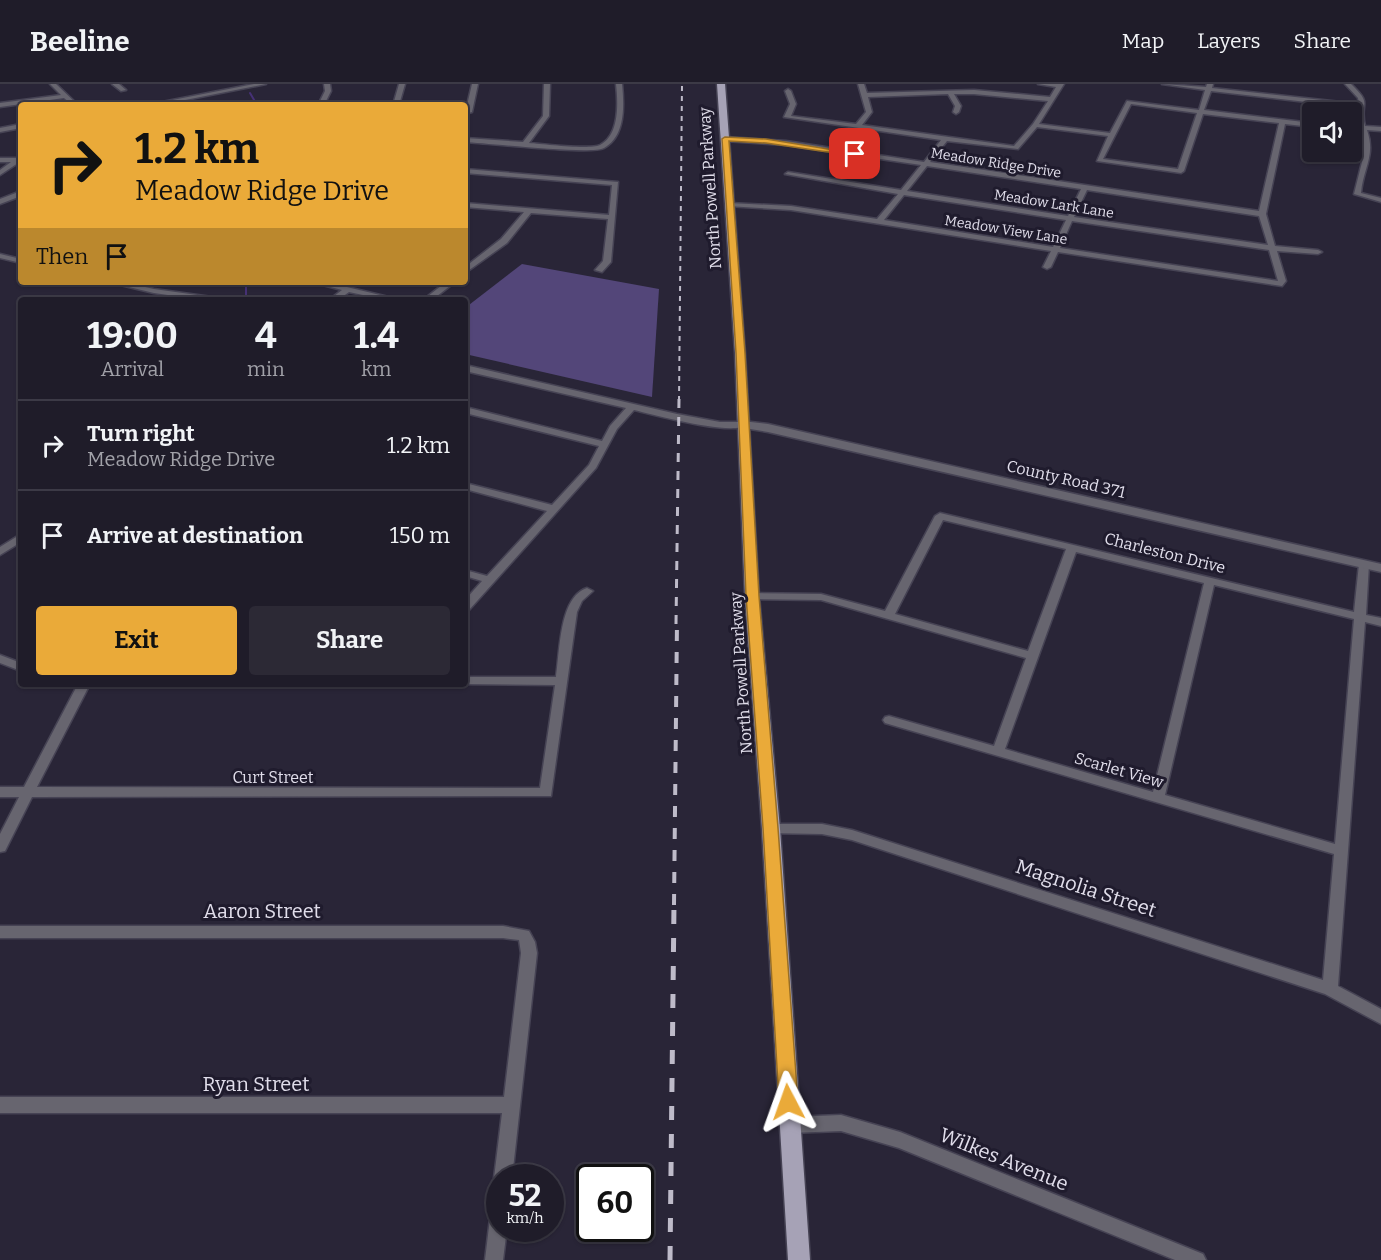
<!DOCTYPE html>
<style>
body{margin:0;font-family:Bitter,serif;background:#2c2935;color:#f1f3f6;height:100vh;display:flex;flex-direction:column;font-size:22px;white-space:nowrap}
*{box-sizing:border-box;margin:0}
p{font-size:20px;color:#a1a1a8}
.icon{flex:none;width:33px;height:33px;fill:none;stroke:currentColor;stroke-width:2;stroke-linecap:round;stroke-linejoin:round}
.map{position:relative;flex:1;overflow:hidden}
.side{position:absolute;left:18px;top:213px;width:450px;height:390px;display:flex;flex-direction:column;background:#1f1c29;border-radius:6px;box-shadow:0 2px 4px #0004,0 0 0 2px #3c3a46}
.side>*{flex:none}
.guide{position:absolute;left:18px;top:18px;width:450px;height:183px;border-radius:6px;box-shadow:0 2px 4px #0004,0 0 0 2px #3c3a46;background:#eaaa39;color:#111;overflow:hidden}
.fabs{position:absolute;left:1302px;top:18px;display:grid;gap:12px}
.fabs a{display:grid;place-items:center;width:60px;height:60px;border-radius:6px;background:#1f1c29;box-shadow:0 2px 4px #0004,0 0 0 2px #3c3a46;font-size:30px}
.speed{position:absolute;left:486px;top:1080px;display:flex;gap:12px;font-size:30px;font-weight:700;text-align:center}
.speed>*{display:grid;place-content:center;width:78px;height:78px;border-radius:50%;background:#1f1c29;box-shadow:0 2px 4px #0004,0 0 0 2px #3c3a46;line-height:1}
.speed small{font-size:15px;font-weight:400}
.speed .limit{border:3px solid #111;border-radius:9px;background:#fff;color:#111}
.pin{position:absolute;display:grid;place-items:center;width:51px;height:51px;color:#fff;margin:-26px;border-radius:12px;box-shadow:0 3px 9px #0006}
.me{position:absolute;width:66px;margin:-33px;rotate:356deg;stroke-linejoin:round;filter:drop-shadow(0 0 4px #0008)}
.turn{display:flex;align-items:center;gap:21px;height:126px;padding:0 18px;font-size:27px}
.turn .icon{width:78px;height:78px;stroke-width:2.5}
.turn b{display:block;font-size:42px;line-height:51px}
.then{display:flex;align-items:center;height:57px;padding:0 18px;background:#0003;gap:12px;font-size:22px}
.eta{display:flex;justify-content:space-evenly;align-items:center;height:102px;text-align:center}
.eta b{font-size:36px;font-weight:700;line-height:42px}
.primary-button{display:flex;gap:12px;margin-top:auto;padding:12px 18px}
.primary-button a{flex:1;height:69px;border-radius:6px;background:#eaaa39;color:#111;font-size:24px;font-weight:700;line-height:69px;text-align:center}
.primary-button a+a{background:#2c2935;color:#f1f3f6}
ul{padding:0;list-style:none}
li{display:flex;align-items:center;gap:18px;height:90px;padding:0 18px;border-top:2px solid #3c3a46}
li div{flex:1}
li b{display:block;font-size:22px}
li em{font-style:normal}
header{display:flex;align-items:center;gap:36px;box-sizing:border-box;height:84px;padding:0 30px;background:#1f1c29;border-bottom:2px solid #3c3a46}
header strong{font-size:28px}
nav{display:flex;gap:33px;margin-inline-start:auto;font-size:21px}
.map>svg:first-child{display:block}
.green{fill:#534679}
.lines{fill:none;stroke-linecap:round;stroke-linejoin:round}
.stream{stroke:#463176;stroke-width:2}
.minor-casing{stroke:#464354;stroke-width:3}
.tertiary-casing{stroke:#464354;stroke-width:3}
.primary-casing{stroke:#464354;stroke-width:3}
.minor{fill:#67656f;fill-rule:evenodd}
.tertiary{fill:#67656f;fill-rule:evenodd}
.primary{fill:#a6a2b6;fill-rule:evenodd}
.rail-far3{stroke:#bebbc9;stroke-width:2;stroke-dasharray:5 5;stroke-linecap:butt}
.rail-far2{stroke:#bebbc9;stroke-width:3;stroke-dasharray:9 9;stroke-linecap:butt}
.rail-far1{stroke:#bebbc9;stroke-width:4;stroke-dasharray:11 11;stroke-linecap:butt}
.rail{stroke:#bebbc9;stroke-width:5;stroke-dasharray:14 14;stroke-linecap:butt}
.route{fill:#eaaa39;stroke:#986e25;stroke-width:1.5}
.labels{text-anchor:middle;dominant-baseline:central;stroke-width:6;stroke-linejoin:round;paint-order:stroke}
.far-street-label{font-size:14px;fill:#e1deeb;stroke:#1f1b2d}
.street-label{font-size:16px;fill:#e1deeb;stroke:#1f1b2d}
.near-street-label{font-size:20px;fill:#e1deeb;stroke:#1f1b2d}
</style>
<header>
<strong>Beeline</strong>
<nav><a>Map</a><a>Layers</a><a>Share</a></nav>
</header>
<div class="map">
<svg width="1381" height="1176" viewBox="0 0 1381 1176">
<rect width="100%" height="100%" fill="#292537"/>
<path class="green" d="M 522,180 L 659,205 L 652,313 L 465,270 L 465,224 Z"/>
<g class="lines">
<path class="stream" d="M 250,9 L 257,21
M 246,198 L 246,212"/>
<defs>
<path id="minor" d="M 50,0 L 56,0 L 78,21 L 72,21 L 64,14 L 0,23 L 0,19 L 61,11 Z
M 112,0 L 119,0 L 126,6 L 121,7 Z
M 254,0 L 266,0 L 160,21 L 147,21 Z
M 324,0 L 330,0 L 331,7 L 324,21 L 318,21 L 325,7 Z
M 399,0 L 405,0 L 399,21 L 393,21 Z
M 472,0 L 478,0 L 472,28 L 465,30 Z
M 544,0 L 550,0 L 549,32 L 529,59 C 544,60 589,66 600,61 C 620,51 618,18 616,0 L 622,0 C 624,20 626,52 604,64 C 592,71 486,59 465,58 L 465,54 L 523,58 L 543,32 Z
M 858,0 L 864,0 L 867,9 L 974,6 L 1050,13 L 1056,3 L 1038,0 L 1064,0 L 1039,40 L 1110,49 L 1127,17 L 1199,26 L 1205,6 L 1162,0 L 1206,3 L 1207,0 L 1213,0 L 1212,4 L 1359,20 L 1358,14 L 1345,0 L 1351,0 C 1374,22 1359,17 1365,42 L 1381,43 L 1381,47 L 1367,46 C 1376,72 1363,84 1361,109 L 1381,114 L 1381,118 L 1354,110 L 1364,70 L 1364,58 L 1360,45 L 1352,45 L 1352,41 L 1359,42 L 1358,24 L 1211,7 L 1204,26 L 1312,39 L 1312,43 L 1285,40 L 1266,130 L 1275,162 L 1318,166 L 1322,168 L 1318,170 L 1277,167 L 1286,197 L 1282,202 L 1058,168 L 1051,183 L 1047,185 L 1043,183 L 1051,167 L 791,126 L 727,122 L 727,120 L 729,119 L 791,122 L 877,135 L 898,110 L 785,90 L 788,88 L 901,106 L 921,81 L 786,61 L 725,57 L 722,55 L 725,53 L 786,57 L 924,78 L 941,56 L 784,33 L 790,20 L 785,7 L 788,5 L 791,7 L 796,20 L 791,32 L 856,40 L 866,28 ZM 948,10 L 955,22 L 953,28 L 956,30 L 959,28 L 961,22 L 954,10 L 974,10 L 1048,17 L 1033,40 L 1014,62 L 862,41 L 872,28 L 868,13 ZM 1131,20 L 1197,29 L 1178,85 L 1103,75 ZM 1203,30 L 1279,39 L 1259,127 L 930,78 L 947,57 L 1018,65 L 1037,43 L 1108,52 L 1097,77 L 1181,89 L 1184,87 ZM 927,82 L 1081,105 L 1068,132 L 907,107 ZM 1087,106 L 1259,132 L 1268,161 L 1074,133 ZM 904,111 L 1066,136 L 1053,163 L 884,136 ZM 1072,137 L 1269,166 L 1278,197 L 1060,164 Z
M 21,40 L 21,44 L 0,48 L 0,44 Z
M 21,72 L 21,77 L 0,91 L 0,86 L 11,78 L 0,78 L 0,74 L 17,74 Z
M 465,85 L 618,98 L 611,178 L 602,188 L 595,186 L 603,177 L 608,135 L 531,129 L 507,159 L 465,189 L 465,183 L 501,155 L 524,128 L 465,123 L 465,119 L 609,131 L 612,101 L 465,89 Z
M 21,107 L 21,112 L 0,120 L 0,115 Z
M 0,170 L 21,175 L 21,179 L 0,174 Z
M 108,198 L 123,198 L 154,205 L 219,214 L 223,216 L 202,216 L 154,209 Z
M 311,198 L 326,198 L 401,216 L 386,216 L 349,208 L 338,216 L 329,216 L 342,206 Z
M 446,198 L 455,198 L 432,216 L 423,216 Z
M 465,281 L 677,330 L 720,338 L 742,338 L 747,341 C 731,352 655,331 634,326 L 617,345 L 596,384 L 469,526 L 465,527 L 465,516 L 482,497 L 465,492 L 465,486 L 487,492 L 547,427 L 465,405 L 465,399 L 552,421 L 589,381 L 599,362 L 465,329 L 465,323 L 602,357 L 610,342 L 626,324 L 465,287 Z
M 940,429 L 1354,528 L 1359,480 L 1364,477 L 1368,478 L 1369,480 L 1366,531 L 1381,534 L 1381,542 L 1365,538 L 1338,902 L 1381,925 L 1381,940 L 1325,910 L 852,756 L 822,750 L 766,749 L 764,745 L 766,741 L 771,740 L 822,740 L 852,746 L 1323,896 L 1334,770 L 885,639 L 883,636 L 885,633 L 889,632 L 994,662 L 1026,574 L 821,516 L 752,515 L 746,512 L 752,509 L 821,510 L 885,527 L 935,432 ZM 943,436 L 1066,465 L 1028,567 L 895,530 ZM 1076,468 L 1204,499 L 1153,708 L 1005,665 ZM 1214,501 L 1354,535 L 1335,760 L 1165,711 Z
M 21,450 L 21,458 L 0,471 L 0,463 Z
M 587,504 L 593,507 L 582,517 L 577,528 L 551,712 L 32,713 L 5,767 L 0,768 L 0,750 L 19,713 L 0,713 L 0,703 L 24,703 L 78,600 L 90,600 L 37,703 L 540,704 L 555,601 L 461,600 L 465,600 L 465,593 L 556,593 C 560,568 559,513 587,504 Z
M 0,571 L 21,579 L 21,587 L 0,579 Z
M 0,842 L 503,842 L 529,847 L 535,858 L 537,869 L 512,1094 L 500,1094 L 500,1101 L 497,1100 L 494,1094 L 502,1029 L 0,1029 L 0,1013 L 504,1013 L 521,869 L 519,856 L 503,854 L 0,854 Z
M 841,1031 L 900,1048 L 1203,1170 L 1206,1176 L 1175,1176 L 899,1064 L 841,1047 L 790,1049 L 784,1047 L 782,1041 L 784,1035 L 790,1033 Z
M 500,1117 L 500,1144 L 507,1144 L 503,1176 L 485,1176 L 491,1126 L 494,1120 Z"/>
<path id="tertiary" d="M 742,337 L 768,340 L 1381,480 L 1381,488 L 768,348 L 738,343 L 738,339 Z"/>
<path id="primary" d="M 717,0 L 725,0 L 745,269 L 759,512 L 780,745 L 810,1176 L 788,1176 L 762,745 L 745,512 L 735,269 Z"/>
</defs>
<use href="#minor" class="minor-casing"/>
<use href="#tertiary" class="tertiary-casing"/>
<use href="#primary" class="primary-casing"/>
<use href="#minor" class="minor"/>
<use href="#tertiary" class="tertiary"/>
<use href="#primary" class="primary"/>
<path class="rail-far3" d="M 679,317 L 682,0"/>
<path class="rail-far2" d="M 676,540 L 679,315"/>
<path class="rail-far1" d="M 674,821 L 677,538"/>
<path class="rail" d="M 670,1176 L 674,820"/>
</g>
<path class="route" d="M 725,53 L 766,55 L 859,70 L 855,72 L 766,59 L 729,57 L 745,269 L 759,512 L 778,744 L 798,1018 L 795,1024 L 788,1027 L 781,1024 L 779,1018 L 763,744 L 746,512 L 736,269 L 722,55 Z"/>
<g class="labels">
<g class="far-street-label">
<text transform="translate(996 79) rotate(9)">Meadow Ridge Drive</text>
<text transform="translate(1054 120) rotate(9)">Meadow Lark Lane</text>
<text transform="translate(1006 146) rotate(9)">Meadow View Lane</text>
</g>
<g class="street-label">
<text transform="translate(710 104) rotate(-94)">North Powell Parkway</text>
<text transform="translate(1066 395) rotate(13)">County Road 371</text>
<text transform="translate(1165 469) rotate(14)">Charleston Drive</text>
<text transform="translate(741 589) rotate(-94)">North Powell Parkway</text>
<text transform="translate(1119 686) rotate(16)">Scarlet View</text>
<text x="273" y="693">Curt Street</text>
</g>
<g class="near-street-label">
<text transform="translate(1086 804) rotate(18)">Magnolia Street</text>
<text x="262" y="827">Aaron Street</text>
<text x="256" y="1000">Ryan Street</text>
<text transform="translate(1004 1075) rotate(22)">Wilkes Avenue</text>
</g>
</g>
</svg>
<div class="fabs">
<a><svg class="icon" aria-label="sound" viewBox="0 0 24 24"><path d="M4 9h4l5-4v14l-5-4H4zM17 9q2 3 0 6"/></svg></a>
</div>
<div class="speed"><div>52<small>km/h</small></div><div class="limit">60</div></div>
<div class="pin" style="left:855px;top:70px;background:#d93025"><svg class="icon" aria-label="arrive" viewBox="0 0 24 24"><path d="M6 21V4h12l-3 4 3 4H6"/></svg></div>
<svg class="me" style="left:788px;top:1018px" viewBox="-20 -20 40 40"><path d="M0-17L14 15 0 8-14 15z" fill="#eaaa39" stroke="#fff" stroke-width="4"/></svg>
<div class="guide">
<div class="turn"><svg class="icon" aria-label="right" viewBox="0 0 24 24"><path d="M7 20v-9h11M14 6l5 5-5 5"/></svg><div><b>1.2 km</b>Meadow Ridge Drive</div></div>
<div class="then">Then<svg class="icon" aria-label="arrive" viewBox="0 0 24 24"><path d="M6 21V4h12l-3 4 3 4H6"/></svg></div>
</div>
<section class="side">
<div class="eta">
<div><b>19:00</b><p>Arrival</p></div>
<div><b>4</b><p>min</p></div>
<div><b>1.4</b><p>km</p></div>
</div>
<ul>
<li><svg class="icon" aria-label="right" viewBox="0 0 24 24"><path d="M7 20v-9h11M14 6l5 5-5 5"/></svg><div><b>Turn right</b><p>Meadow Ridge Drive</p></div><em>1.2 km</em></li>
<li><svg class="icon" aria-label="arrive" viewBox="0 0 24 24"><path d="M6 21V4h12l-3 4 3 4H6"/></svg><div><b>Arrive at destination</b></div><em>150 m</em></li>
</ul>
<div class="primary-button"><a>Exit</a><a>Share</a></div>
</section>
</div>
